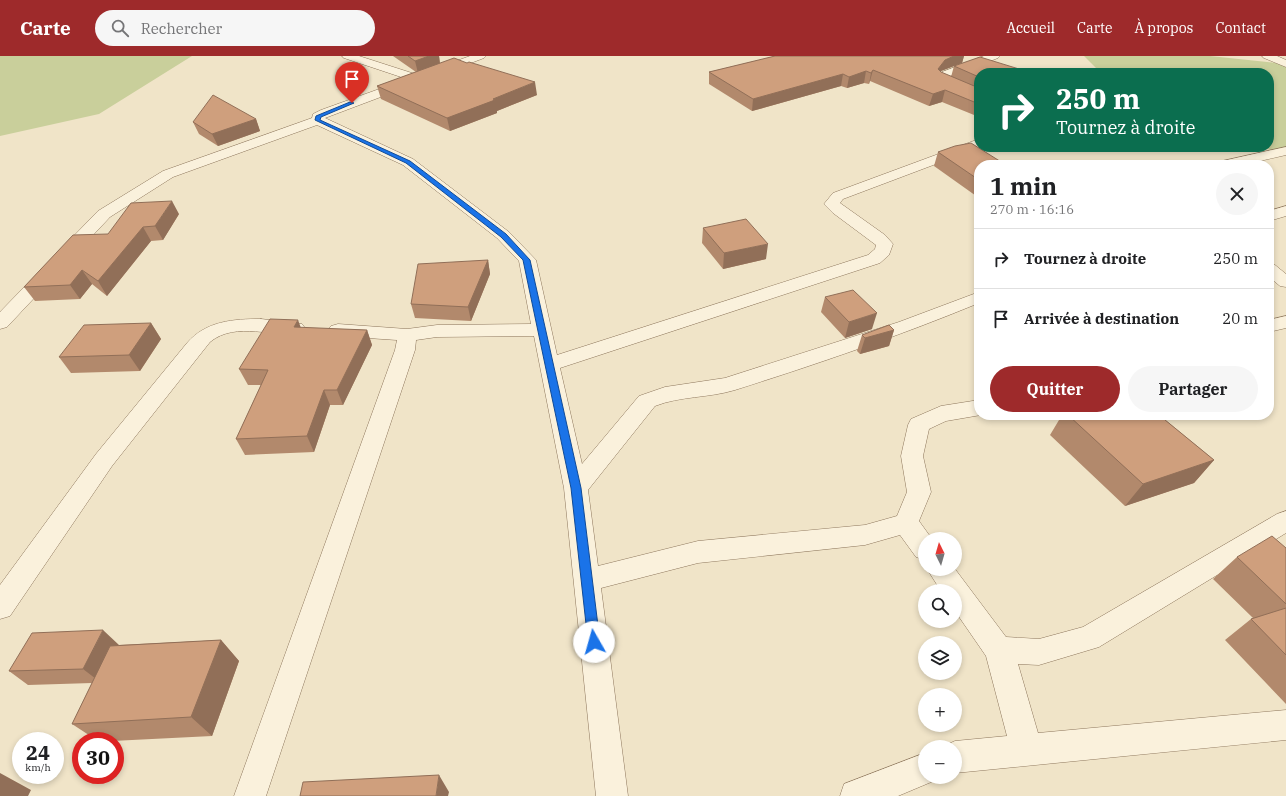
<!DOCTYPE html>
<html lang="fr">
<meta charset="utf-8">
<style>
body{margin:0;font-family:"IBM Plex Serif",serif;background:#f6f6f6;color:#202124;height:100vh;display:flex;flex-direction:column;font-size:15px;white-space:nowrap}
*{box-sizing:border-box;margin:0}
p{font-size:13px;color:#757577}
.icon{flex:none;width:22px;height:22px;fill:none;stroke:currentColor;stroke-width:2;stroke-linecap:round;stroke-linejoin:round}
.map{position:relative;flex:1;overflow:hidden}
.panel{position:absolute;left:974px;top:104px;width:300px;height:260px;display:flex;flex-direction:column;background:#fff;border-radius:16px;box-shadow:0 2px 6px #0003}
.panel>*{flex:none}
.hud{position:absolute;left:974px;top:12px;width:300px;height:84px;border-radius:16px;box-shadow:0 2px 6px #0003;background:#0b6e4f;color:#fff;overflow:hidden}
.needle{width:26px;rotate:355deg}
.buttons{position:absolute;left:918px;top:476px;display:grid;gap:8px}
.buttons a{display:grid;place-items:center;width:44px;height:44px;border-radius:50%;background:#fff;box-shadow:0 2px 6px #0003;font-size:20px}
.speed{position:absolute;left:12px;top:676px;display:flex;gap:8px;font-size:20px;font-weight:700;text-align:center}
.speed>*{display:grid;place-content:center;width:52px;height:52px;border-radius:50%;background:#fff;box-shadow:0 2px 6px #0003;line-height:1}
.speed small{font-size:10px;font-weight:400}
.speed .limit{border:6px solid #d22;background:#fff;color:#111}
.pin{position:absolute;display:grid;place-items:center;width:34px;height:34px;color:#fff;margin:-41px -17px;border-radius:50% 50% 50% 0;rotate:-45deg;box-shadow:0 0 4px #0007}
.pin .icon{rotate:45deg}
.me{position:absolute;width:44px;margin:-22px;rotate:353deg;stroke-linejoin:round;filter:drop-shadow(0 0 3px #0008)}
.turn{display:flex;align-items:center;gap:14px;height:84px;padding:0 16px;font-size:18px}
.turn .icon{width:52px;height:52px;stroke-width:2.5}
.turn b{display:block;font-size:28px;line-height:34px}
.round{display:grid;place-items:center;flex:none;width:42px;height:42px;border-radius:21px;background:#f6f6f6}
.overview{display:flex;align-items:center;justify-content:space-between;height:68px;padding:0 16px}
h1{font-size:24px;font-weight:800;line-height:30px}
.action{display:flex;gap:8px;margin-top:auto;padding:8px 16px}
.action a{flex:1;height:46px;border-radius:24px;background:#9e2a2b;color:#fff;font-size:16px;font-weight:800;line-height:46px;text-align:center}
.action a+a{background:#f6f6f6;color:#202124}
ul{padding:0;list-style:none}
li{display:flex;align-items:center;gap:12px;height:60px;padding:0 16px;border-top:1px solid #e0e0e0}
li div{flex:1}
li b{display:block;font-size:15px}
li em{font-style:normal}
header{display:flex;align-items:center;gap:24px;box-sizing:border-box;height:56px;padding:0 20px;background:#9e2a2b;color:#fff}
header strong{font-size:19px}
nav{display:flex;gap:22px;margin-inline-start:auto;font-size:14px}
.search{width:280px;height:36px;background:#f6f6f6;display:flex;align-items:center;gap:10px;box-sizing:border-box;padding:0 14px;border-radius:22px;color:#757577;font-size:15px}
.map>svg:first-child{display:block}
.green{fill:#c9cf9b}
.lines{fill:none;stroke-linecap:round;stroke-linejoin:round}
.street-casing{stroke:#8d765c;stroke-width:1}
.street{fill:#faf1dc;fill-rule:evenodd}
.wall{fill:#b2896c}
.shaded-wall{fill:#916f58}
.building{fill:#cf9f7d;stroke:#916f58}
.route{fill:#1a73e8;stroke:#114b97}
</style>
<header>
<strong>Carte</strong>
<div class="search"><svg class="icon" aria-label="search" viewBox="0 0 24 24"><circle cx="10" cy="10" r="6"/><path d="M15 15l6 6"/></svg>Rechercher</div>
<nav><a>Accueil</a><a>Carte</a><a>À propos</a><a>Contact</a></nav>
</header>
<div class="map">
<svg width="1286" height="740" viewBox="0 0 1286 740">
<rect width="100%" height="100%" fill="#f0e4c8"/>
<path class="green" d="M 0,0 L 192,0 L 99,58 L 0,80 Z
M 1084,0 L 1210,0 L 1286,8 L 1286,99 L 1261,91 L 1269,91 L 1269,17 L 1101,17 Z"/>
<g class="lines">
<defs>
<path id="street" d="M 342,0 L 359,0 L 418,19 L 470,0 L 486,0 L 484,2 L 325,62 L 413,103 L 509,176 L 536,204 L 557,299 L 868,199 L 875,193 L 876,189 L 833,157 L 824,148 L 833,137 L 979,83 L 979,91 L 981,91 L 843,143 L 840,147 L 885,179 L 893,188 L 889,199 L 880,207 L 560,312 L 582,408 L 639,340 L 665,331 L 725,322 L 899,266 L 979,236 L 979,247 C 899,280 817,308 735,334 C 709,342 680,340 655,350 L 588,434 L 598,510 L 698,485 L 865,469 L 897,460 L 907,436 L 901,400 L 908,369 L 911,363 L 941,350 L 979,344 L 979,359 L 981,359 L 946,365 L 929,373 L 923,400 L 931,436 L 919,465 L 932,483 L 925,483 L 925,504 L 916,501 L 900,479 L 865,489 L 698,507 L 601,532 L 628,740 L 596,740 L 564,432 L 534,280 L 437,281 L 416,284 L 415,294 L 266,740 L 234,740 L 395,294 L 397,284 L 338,280 L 331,278 L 328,274 L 331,270 L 338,268 L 407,273 L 437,269 L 531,268 L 519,205 L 497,182 L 403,109 L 317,69 L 173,121 L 110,161 L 7,271 L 0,273 L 0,256 L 98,155 L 163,115 L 312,62 L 313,58 L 321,54 L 407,23 L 344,2 Z
M 984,0 L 1000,0 L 998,2 L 950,20 L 949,23 L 979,36 L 979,44 L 938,26 L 936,24 L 942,16 Z
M 1262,0 L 1277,0 L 1286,4 L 1286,11 L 1264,2 Z
M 1286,91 L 1286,99 L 1242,109 L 1216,109 L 1218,106 Z
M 1286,150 L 1286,160 L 1269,165 L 1269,155 Z
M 1269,208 L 1275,209 L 1286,218 L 1286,231 L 1280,230 L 1269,221 Z
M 1286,260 L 1286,272 L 1269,276 L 1269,264 Z
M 261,263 L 302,268 L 305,272 L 302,276 C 274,283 237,264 210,286 L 112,410 L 10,560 L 0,563 L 0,529 L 96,398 L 187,287 C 206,265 233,263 261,263 Z
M 1286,455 L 1286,477 L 1099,591 L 1039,609 L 1018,608 L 1038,677 L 1286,654 L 1286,684 L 955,717 L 955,691 L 943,691 L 944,690 L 955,685 L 1007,680 L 986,600 L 955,555 L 955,535 L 941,535 L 927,513 L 955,513 L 1006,581 L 1039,583 L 1083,571 L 1277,458 Z
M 925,697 L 925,721 L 938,721 L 936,724 L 898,740 L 840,740 L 844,728 Z"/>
</defs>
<use href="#street" class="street-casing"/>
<use href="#street" class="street"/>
</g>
<path class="wall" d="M 393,0 L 439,0 L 440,7 L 467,7 L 537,39 L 497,55 L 497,57 L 450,75 L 381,43 L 377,30 L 416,16 Z
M 775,0 L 964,0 L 962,7 L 941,15 L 940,16 L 951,21 L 954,10 L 979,17 L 979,61 L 942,46 L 929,50 L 870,25 L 869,28 L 864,27 L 847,32 L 841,30 L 752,55 L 709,28 L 709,16 Z
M 256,63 L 260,75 L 218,90 L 199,78 L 193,66 Z
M 938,96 L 979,109 L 979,142 L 934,110 Z
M 179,158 L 163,184 L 151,185 L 107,240 L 92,228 L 80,243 L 35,245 L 24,231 L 108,178 Z
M 703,172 L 766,203 L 723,213 L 702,187 Z
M 488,204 L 490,218 L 471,265 L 415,262 L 411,248 Z
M 825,241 L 872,273 L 845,282 L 821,256 Z
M 151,267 L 161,283 L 140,315 L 71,317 L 59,301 Z
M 301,272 L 367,274 L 372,289 L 343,349 L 330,349 L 314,396 L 245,399 L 236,383 L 261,329 L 248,329 L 239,313 Z
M 894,274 L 889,290 L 860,298 L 857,295 L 862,279 Z
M 1062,359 L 1159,359 L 1214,404 L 1194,427 L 1125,450 L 1050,379 Z
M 1286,492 L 1286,648 L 1225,584 L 1251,563 L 1253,562 L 1213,523 L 1237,501 Z
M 221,584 L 239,605 L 212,680 L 112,685 L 98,685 L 72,668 L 92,627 L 28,629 L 9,615 L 119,589 Z"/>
<path class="shaded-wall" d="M 429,0 L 439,0 L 440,9 L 418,17 L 415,5 Z
M 954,0 L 964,0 L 962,7 L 941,15 L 934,24 L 938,13 L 945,4 Z
M 873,14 L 870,25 L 869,28 L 871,17 Z
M 866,15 L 864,27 L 847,32 L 849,21 Z
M 843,18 L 841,30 L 752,55 L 753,43 Z
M 535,26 L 537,39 L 497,55 L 497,57 L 450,75 L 447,62 Z
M 945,34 L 942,46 L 929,50 L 933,38 Z
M 256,63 L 260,75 L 218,90 L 212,78 Z
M 172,145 L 179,158 L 163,184 L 155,170 Z
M 143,171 L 151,185 L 107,240 L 98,225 Z
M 768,188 L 766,203 L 723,213 L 724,197 Z
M 488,204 L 490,218 L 471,265 L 468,251 Z
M 82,214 L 92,228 L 80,243 L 70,229 Z
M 877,257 L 872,273 L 845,282 L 849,266 Z
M 298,264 L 304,280 L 294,271 Z
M 151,267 L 161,283 L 140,315 L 129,299 Z
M 367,274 L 372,289 L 343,349 L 337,334 Z
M 894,274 L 889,290 L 860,298 L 865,282 Z
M 324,334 L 330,349 L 314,396 L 307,380 Z
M 1214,404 L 1194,427 L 1125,450 L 1143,428 Z
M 103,574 L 119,589 L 100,626 L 83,613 Z
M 221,584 L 239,605 L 212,680 L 191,661 Z
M 0,717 L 31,734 L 28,740 L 0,740 Z
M 439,719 L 449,736 L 448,740 L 436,740 Z"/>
<path class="building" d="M 408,0 L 429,0 L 415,5 Z
M 775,0 L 954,0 L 945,4 L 938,13 L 941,16 L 979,32 L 979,48 L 945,34 L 933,38 L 873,14 L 871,17 L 866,15 L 849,21 L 843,18 L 753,43 L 709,16 Z
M 980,1 L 1032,17 L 979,17 L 979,21 L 954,10 Z
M 454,2 L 467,7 L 469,6 L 535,26 L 493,43 L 495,44 L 447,62 L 377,30 Z
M 213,39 L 256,63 L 212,78 L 193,66 Z
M 971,87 L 1006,109 L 979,109 L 979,124 L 938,96 L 955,90 Z
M 1195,107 L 1198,109 L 1189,109 Z
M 172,145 L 155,170 L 143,171 L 98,225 L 82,214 L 70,229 L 24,231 L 73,179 L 108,178 L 131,147 Z
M 746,163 L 768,188 L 724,197 L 703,172 Z
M 488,204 L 468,251 L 411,248 L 418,208 Z
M 853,234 L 877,257 L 849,266 L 825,241 Z
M 270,263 L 298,264 L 294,271 L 367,274 L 337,334 L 324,334 L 307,380 L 236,383 L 268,314 L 239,313 Z
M 151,267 L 129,299 L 59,301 L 84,269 Z
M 889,269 L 894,274 L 865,282 L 862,279 Z
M 1068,359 L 1159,359 L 1214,404 L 1143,428 Z
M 1272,480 L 1286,492 L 1286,548 L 1237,501 Z
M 1286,552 L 1286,599 L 1251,563 Z
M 103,574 L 83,613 L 9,615 L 32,577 Z
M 221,584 L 191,661 L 72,668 L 110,590 Z
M 439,719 L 436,740 L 300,740 L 303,726 Z"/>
<path class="route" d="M 350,46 L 354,47 L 321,61 L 320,64 L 410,105 L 506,178 L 530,204 L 581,432 L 600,586 L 598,590 L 594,591 L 590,590 L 588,586 L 571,432 L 523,204 L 501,181 L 406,107 L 315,64 L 316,60 Z"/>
</svg>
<div class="buttons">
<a><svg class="needle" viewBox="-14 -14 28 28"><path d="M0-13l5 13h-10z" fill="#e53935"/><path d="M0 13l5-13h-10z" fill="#757577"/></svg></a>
<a><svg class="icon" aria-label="search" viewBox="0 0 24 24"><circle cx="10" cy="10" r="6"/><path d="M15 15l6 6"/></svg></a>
<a><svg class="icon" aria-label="layers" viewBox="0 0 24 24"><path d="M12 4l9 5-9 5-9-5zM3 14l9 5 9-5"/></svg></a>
<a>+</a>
<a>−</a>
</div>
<div class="speed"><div>24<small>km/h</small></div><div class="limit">30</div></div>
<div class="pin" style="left:352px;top:47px;background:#d93025"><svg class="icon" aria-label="arrive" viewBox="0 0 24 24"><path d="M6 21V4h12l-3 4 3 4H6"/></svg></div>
<svg class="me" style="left:594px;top:586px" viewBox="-20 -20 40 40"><circle r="19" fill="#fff"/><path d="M0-13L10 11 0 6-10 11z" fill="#1a73e8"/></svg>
<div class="hud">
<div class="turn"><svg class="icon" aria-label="right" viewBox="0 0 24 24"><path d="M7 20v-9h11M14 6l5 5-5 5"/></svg><div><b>250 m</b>Tournez à droite</div></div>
</div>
<section class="panel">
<div class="overview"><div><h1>1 min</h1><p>270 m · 16:16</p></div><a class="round"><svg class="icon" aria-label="close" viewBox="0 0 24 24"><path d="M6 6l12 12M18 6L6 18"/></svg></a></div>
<ul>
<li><svg class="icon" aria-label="right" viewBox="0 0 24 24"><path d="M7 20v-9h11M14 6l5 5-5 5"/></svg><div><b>Tournez à droite</b></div><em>250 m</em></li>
<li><svg class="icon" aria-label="arrive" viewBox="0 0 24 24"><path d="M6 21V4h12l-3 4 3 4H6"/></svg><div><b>Arrivée à destination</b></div><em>20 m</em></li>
</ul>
<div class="action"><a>Quitter</a><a>Partager</a></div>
</section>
</div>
